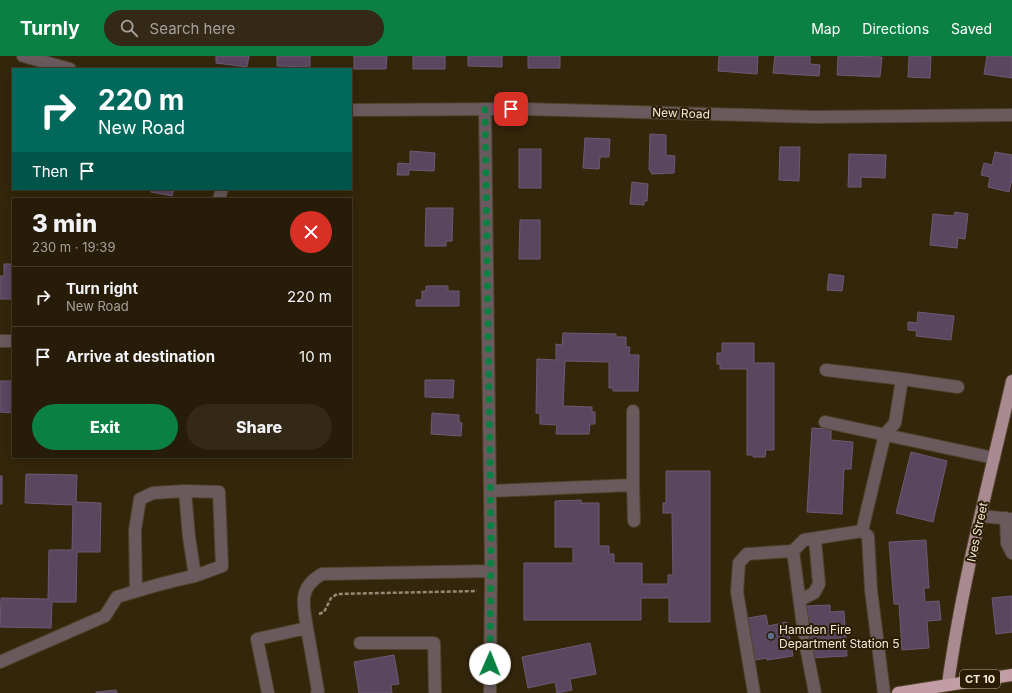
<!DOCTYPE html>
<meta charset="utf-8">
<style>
body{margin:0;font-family:Inter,sans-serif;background:#332916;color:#f1f3f6;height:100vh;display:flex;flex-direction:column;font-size:15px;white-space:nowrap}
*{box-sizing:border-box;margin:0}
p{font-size:13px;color:#a4a19c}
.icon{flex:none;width:22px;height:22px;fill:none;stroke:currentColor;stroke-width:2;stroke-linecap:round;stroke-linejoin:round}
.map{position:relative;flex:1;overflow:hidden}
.panel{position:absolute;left:12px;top:142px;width:340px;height:260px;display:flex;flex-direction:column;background:#271c08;border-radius:0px;box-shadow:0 2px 10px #0003,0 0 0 1px #433a29}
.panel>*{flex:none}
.top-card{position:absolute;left:12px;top:12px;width:340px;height:122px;border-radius:0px;box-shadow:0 2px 10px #0003,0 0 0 1px #433a29;background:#00695c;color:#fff;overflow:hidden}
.pin{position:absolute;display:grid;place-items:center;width:34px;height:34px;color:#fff;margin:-17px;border-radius:8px;box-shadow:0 2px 6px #0006}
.me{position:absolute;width:44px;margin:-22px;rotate:1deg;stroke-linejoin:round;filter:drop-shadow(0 0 3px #0008)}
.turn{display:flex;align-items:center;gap:14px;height:84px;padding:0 20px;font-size:18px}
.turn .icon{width:52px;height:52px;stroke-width:2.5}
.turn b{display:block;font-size:28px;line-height:34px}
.then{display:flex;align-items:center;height:38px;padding:0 20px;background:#0003;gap:8px;font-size:15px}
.round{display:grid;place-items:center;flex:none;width:42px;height:42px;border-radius:21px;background:#332916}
.headline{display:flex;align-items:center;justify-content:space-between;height:68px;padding:0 20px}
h1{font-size:24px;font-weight:800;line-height:30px}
.button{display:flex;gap:8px;margin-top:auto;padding:8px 20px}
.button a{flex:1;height:46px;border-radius:24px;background:#0b8043;color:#fff;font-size:16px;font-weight:800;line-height:46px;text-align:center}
.button a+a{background:#332916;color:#f1f3f6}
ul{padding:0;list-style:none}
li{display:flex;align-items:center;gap:12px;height:60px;padding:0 20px;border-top:1px solid #433a29}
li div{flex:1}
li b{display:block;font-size:15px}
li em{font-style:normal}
header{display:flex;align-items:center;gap:24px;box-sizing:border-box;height:56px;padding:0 20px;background:#0b8043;color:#fff}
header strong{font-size:19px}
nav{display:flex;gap:22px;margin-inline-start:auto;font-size:14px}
.search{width:280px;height:36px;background:#332916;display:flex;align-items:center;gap:10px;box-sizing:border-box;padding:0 14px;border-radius:22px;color:#a4a19c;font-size:15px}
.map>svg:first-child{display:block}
.building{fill:#59475f;stroke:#6d5a74}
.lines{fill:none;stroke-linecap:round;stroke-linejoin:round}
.minor-casing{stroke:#4f4128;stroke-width:14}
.major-casing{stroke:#4f4128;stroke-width:14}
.highway-casing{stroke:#4f4128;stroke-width:14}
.path{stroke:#948974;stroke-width:2.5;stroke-dasharray:4 2;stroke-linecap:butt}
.minor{stroke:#695a5d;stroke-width:12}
.major{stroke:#aa8a91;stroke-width:12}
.highway{stroke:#c39da5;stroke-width:12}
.route{stroke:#0b8043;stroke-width:7;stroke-dasharray:0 12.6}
.service-dot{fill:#5c6f8a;stroke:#2a1c02;stroke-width:1.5}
.labels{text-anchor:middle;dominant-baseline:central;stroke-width:4;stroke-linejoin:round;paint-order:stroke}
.shield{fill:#2a1c02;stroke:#b6ac99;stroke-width:1}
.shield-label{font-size:11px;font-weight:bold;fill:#f2e9da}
.street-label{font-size:12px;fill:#f2e9da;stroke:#2a1c02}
.poi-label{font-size:12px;fill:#f2e9da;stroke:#2a1c02;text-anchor:start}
</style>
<header>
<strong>Turnly</strong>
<div class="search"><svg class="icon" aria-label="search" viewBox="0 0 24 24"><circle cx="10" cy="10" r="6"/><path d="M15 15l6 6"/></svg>Search here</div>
<nav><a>Map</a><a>Directions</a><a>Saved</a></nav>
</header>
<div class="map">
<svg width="1012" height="637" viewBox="0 0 1012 637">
<rect width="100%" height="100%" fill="#34260b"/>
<path class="building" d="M 216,0 L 249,0 L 247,11 L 216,7 Z
M 277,0 L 310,0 L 310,11 L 277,10 Z
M 354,0 L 387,0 L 386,13 L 354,13 Z
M 413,0 L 445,0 L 445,13 L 413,13 Z
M 468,0 L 502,0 L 502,11 L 468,10 Z
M 528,0 L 560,0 L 560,12 L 528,12 Z
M 719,0 L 758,0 L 757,18 L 718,15 Z
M 775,0 L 810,0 L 810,8 L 820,9 L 819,20 L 773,17 Z
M 838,0 L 882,1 L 880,21 L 837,19 Z
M 909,0 L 931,0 L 930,22 L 908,21 Z
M 987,0 L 1012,0 L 1012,22 L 984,18 Z
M 650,78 L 666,79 L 666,99 L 675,100 L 674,117 L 652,118 L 649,113 Z
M 585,82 L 610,83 L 609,101 L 600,101 L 599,113 L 583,112 Z
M 780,91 L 800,91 L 799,125 L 779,124 Z
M 519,93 L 541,93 L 541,132 L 519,132 Z
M 410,95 L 435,97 L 434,115 L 409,114 L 409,119 L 397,119 L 398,107 L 410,108 Z
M 995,96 L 1012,99 L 1012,123 L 1009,136 L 988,131 L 990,121 L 981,119 L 984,107 L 992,109 Z
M 849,98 L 886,99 L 885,122 L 861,121 L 861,131 L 848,131 Z
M 632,126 L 648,128 L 647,145 L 644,145 L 644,149 L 630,148 Z
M 152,133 L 174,133 L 172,140 L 151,136 Z
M 426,152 L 453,152 L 452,185 L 446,185 L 446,190 L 425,190 Z
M 955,156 L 968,158 L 965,183 L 958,182 L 957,192 L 930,189 L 933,158 L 954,160 Z
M 520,164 L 540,164 L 540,203 L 519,203 Z
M 4,208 L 13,208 L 13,243 L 0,243 L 0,220 L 4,220 Z
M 829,218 L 844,220 L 842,235 L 827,234 Z
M 426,230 L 448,230 L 448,235 L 459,235 L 459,250 L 416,250 L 416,244 L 422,244 L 422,235 L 426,235 Z
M 918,256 L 954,260 L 951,284 L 916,280 L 917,275 L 908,274 L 908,266 L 917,267 Z
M 563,277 L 616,278 L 616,281 L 626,281 L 626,291 L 630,291 L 629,299 L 639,299 L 638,335 L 613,335 L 613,332 L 609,332 L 609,306 L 565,305 L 563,350 L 592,351 L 592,356 L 595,356 L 595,368 L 590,368 L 589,378 L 556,378 L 557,369 L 540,368 L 540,357 L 536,357 L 537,303 L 556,304 L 556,288 L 562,289 Z
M 722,287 L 754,287 L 754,307 L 774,307 L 774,394 L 766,394 L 765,401 L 753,401 L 753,399 L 747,399 L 747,313 L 720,313 L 720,308 L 717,308 L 717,297 L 722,297 Z
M 425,324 L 454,324 L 453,342 L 425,341 Z
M 0,325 L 13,325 L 13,357 L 0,356 Z
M 432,357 L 459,359 L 459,366 L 462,367 L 461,380 L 431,378 Z
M 812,372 L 831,373 L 831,384 L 853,386 L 851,413 L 844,413 L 842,458 L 807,456 Z
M 911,396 L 947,405 L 933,466 L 896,457 Z
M 666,415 L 710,415 L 710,566 L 669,566 L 669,542 L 641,542 L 641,564 L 524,564 L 524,507 L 573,507 L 573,491 L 555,491 L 555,445 L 581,444 L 581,447 L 599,447 L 599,490 L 609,490 L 609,498 L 614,498 L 614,507 L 642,507 L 642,528 L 668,528 L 668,519 L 673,519 L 672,457 L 663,457 L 663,447 L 666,447 Z
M 26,418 L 77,419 L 76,446 L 101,447 L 100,496 L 77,496 L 76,546 L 52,546 L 51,572 L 0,571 L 1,542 L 48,543 L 49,494 L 72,494 L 73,449 L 25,447 Z
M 0,420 L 2,420 L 2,448 L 0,448 Z
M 926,484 L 929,532 L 924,532 L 925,546 L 939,545 L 941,564 L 927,565 L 929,592 L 902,594 L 899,548 L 894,548 L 889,486 Z
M 1012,540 L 1012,576 L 996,578 L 992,542 Z
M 830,549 L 830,556 L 844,555 L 847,600 L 810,602 L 801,591 L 800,579 L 808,562 L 807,550 Z
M 766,559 L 768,570 L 787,566 L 793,600 L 767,604 L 767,602 L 755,604 L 748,562 Z
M 590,587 L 596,618 L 570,623 L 572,634 L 557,637 L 555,626 L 528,632 L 522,601 Z
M 394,599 L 399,628 L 391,629 L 392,637 L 359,637 L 354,606 Z
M 116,634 L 117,637 L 96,637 L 96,636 Z"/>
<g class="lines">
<defs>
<path id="minor" d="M 23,0 L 70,13
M 485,53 L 491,515 L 490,637
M 351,54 L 524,53 L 815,61 L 1012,59
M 219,143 L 222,133
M 0,285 L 13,285
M 826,314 L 902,323 L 895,367 L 885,378 L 862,475
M 902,323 L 958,331
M 825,366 L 994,402
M 633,429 L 634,465
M 185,435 L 219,436 L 222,510 L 195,520
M 490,435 L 633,429 L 633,355
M 981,460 L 1012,463
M 1006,462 L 1007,487 L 1012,497
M 800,544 L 814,537 L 819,528 L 815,483
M 307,572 L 318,635 L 317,637
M 804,578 L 793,495 L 804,484 L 862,475 L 868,480 L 871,534 L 884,637
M 360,587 L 434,587 L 435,637
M 806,591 L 815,637
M 0,606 L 105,560 L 117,541 C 143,533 168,525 195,520 L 189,481 L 185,435 L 153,437 L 140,443 L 135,474 L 136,535
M 268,637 L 257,583 L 307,572 C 303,548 298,532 322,518 L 491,515
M 754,637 L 737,536 L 739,507 L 747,498 L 793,495"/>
<path id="major" d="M 948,628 C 962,526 989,425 1012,325"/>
<path id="highway" d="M 898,637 L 1012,619"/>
</defs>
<use href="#minor" class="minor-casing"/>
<use href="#major" class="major-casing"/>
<use href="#highway" class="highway-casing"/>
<path class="path" d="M 319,558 L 324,556 L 331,542 L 337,538 L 477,535"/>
<use href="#minor" class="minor"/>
<use href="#major" class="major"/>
<use href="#highway" class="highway"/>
</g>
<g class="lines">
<path class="route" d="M 490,608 L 491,483 L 485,53 L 511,53"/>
</g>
<circle class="service-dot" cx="771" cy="580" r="4"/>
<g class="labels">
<rect class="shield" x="960" y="614" width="40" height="18" rx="3"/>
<g class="shield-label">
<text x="980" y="623">CT 10</text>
</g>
<g class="street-label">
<text transform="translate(681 57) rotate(2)">New Road</text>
<text transform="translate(977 476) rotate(-78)">Ives Street</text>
</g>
<g class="poi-label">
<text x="779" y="573">Hamden Fire<tspan x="779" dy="14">Department Station 5</tspan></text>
</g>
</g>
</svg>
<div class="pin" style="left:511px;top:53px;background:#d93025"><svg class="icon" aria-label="arrive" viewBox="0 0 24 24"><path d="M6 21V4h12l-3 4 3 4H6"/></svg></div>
<svg class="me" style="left:490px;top:608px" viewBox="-20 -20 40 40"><circle r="19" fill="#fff"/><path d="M0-13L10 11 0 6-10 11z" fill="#0b8043"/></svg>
<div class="top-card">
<div class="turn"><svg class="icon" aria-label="right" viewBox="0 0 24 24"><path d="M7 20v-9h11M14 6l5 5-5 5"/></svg><div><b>220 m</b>New Road</div></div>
<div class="then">Then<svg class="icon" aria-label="arrive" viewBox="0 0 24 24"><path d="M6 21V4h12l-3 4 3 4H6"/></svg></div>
</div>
<section class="panel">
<div class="headline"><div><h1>3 min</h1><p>230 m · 19:39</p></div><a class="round" style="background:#d93025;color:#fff"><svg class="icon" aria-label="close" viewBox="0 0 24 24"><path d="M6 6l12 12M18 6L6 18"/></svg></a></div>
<ul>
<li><svg class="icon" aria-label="right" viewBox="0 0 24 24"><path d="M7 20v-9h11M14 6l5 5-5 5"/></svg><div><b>Turn right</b><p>New Road</p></div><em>220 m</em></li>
<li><svg class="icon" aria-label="arrive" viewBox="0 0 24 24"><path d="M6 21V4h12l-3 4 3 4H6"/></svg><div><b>Arrive at destination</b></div><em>10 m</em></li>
</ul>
<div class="button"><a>Exit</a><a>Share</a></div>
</section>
</div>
